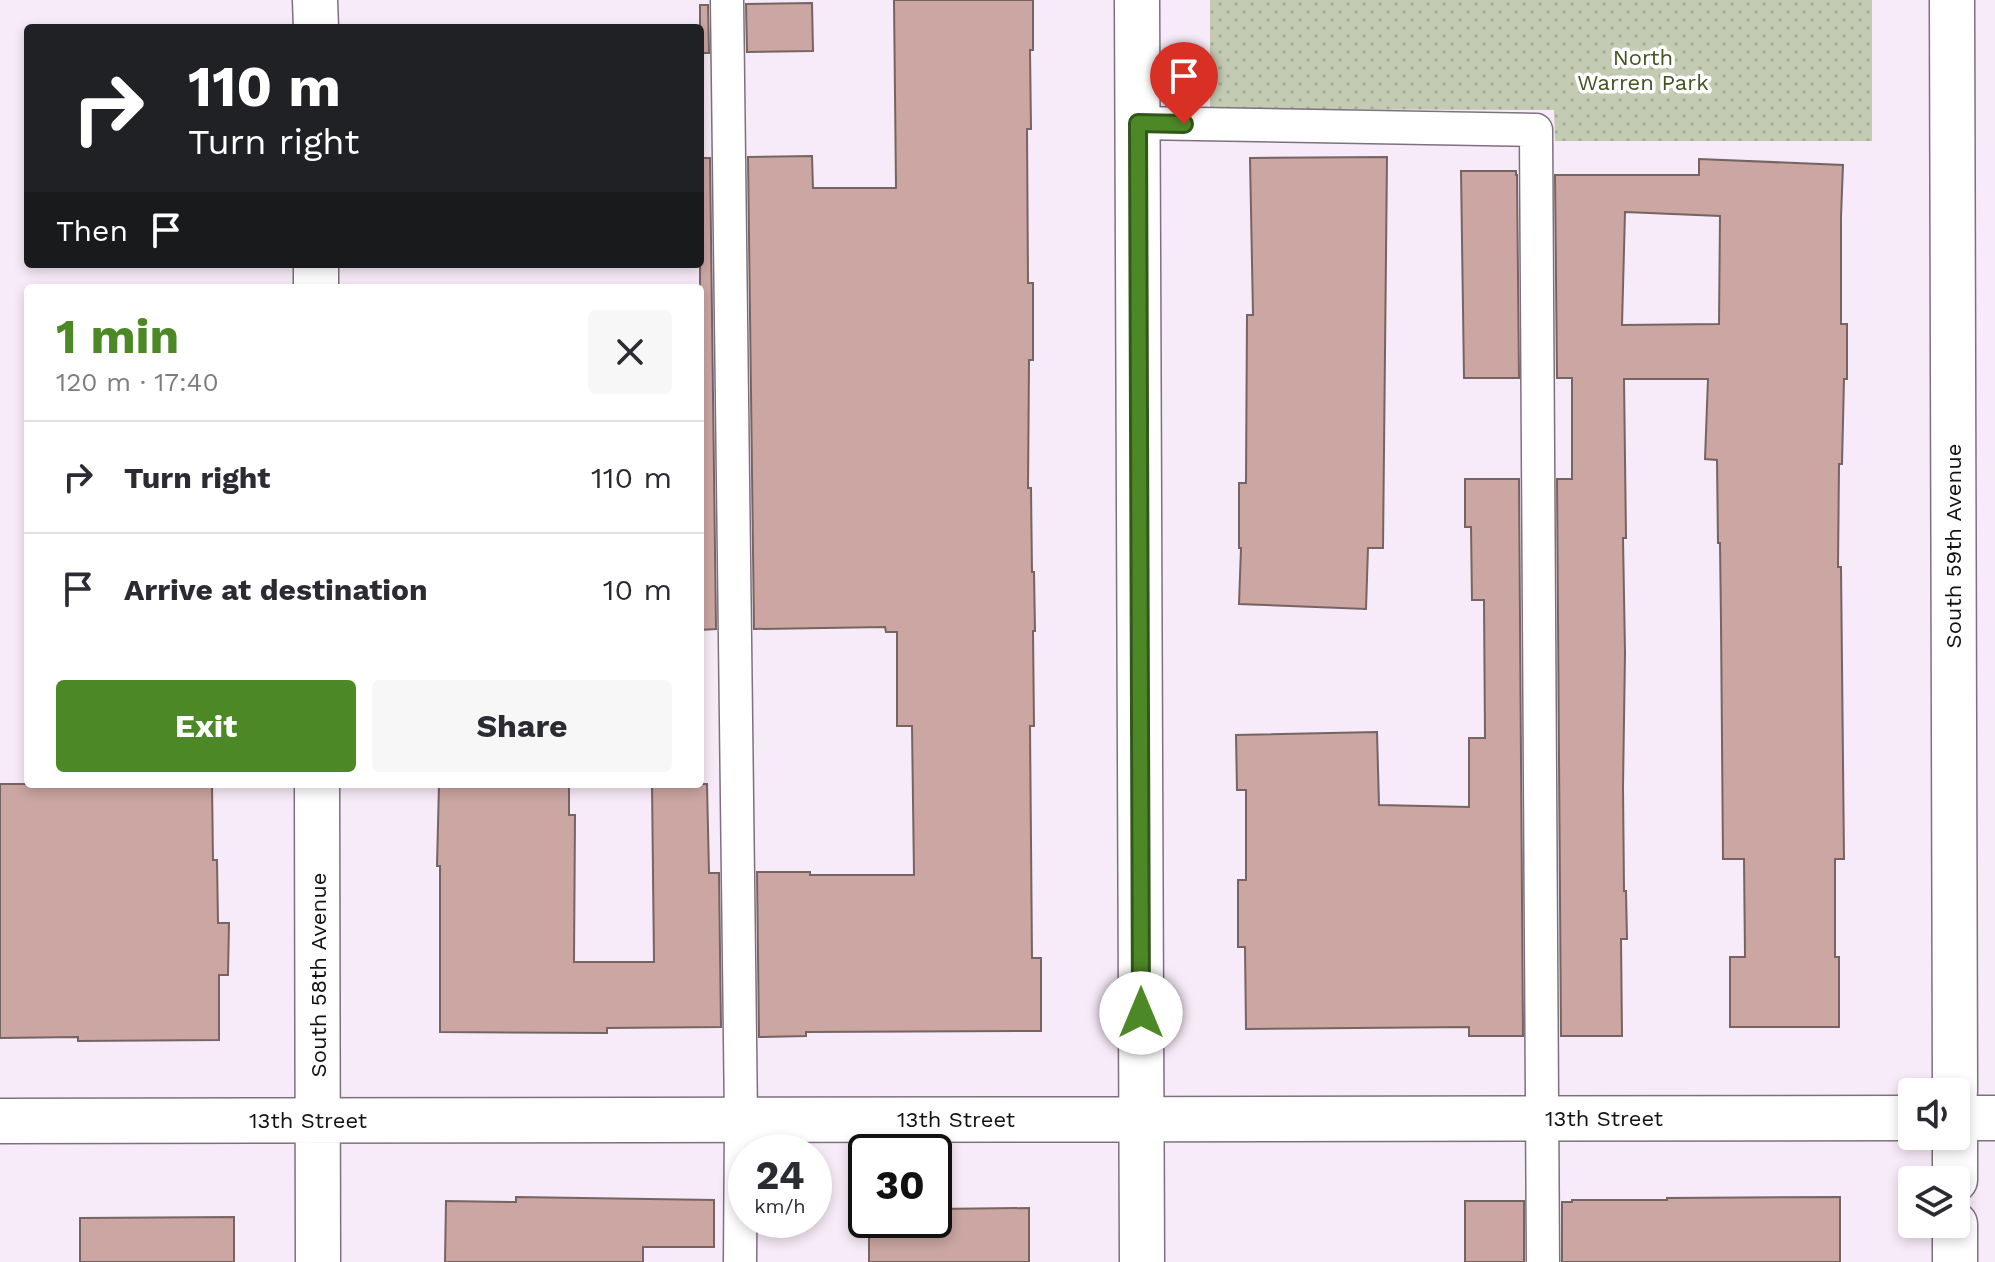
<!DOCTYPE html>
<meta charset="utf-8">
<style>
body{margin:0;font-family:"Work Sans",sans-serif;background:#f7f7f7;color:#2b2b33;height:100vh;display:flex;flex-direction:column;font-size:30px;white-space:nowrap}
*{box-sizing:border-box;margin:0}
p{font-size:26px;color:#7c7c81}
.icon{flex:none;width:44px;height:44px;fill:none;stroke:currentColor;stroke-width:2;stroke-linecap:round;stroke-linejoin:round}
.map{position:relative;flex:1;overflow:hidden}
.details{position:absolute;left:24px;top:284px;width:680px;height:504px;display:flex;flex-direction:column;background:#fff;border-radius:8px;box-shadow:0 4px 12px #0003}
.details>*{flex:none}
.hud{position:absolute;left:24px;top:24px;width:680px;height:244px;border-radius:8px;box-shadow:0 4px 12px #0003;background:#202124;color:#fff;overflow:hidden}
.tools{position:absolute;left:1898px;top:1078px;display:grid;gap:16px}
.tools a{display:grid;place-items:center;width:72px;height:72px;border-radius:8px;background:#fff;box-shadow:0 4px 12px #0003;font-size:40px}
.speed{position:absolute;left:728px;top:1134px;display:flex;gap:16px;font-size:40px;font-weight:700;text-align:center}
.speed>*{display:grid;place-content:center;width:104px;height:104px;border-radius:50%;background:#fff;box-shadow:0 4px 12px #0003;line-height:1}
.speed small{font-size:20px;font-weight:400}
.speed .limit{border:4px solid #111;border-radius:12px;background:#fff;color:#111}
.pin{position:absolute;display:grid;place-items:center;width:68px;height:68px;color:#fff;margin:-82px -34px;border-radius:50% 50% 50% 0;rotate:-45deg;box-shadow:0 0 8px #0007}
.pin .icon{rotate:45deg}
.me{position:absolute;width:88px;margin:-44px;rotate:0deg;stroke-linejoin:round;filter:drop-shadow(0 0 6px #0008)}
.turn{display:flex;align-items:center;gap:28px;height:168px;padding:0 32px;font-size:36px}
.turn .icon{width:104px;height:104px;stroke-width:2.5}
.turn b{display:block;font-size:56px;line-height:68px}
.then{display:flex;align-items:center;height:76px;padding:0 32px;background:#0003;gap:16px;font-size:30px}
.round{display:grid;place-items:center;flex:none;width:84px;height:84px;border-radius:8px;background:#f7f7f7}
.headline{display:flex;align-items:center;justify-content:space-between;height:136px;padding:0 32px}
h1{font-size:48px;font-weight:700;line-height:60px;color:#4d8826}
.cta{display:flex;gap:16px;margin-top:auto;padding:16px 32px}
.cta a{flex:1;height:92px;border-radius:8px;background:#4d8826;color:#fff;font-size:32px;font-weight:700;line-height:92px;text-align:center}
.cta a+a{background:#f7f7f7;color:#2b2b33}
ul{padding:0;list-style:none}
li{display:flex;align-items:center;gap:24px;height:112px;padding:0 32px;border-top:2px solid #e1e1e2}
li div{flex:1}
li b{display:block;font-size:30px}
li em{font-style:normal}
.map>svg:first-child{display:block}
.park{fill:url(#park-dots)}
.building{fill:#cba6a3;stroke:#766462;stroke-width:2;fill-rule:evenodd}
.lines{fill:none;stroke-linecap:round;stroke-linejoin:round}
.lane-casing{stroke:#7c717d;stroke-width:35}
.street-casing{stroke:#7c717d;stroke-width:47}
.lane{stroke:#fff;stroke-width:32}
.street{stroke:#fff;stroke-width:44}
.route-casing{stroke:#325819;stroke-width:20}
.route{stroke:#4d8826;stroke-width:14}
.labels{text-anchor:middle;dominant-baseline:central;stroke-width:7;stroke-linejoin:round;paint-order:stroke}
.park-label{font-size:22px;fill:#445222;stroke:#fff}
.street-label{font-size:22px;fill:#141014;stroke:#fff}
</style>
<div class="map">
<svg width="1995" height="1262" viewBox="0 0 1995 1262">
<defs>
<pattern id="park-dots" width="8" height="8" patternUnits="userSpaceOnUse" patternTransform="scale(2)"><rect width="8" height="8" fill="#c3ccb2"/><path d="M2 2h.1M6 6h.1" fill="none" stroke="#a7ae98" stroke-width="1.8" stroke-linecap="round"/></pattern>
</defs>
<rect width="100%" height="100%" fill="#f8ebf9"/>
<path class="park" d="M 1210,0 L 1872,0 L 1872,141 L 1555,141 L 1554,110 L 1210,109 Z"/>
<path class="building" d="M 894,0 L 1033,0 L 1033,50 L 1030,50 L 1031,129 L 1027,129 L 1028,283 L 1033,283 L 1033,360 L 1029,360 L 1028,488 L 1031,488 L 1032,572 L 1034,572 L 1035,631 L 1033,631 L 1034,726 L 1030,726 L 1032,958 L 1041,958 L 1041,1031 L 806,1032 L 806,1036 L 759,1037 L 757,872 L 810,872 L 810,875 L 914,875 L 912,726 L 897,726 L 897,632 L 886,632 L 885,627 L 754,629 L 748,157 L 812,156 L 813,188 L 896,188 Z
M 812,3 L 813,51 L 747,52 L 746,4 Z
M 700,5 L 708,5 L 709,53 L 700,53 Z
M 1387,157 L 1383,548 L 1368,548 L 1366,609 L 1239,604 L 1241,548 L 1239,548 L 1239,483 L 1246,483 L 1247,315 L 1253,315 L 1250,158 Z
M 700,158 L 710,158 L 716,629 L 700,630 Z
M 1699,159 L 1843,165 L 1841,217 L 1841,324 L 1847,324 L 1847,379 L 1844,379 L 1842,464 L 1839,464 L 1838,567 L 1841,567 L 1844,859 L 1835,859 L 1835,957 L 1839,957 L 1839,1027 L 1730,1027 L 1730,957 L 1745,957 L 1744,859 L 1723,859 L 1721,623 L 1720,543 L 1718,543 L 1717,460 L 1705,459 L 1708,379 L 1624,379 L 1626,538 L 1623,538 L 1625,653 L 1623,787 L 1624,891 L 1626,891 L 1627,939 L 1621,939 L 1622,1036 L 1561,1036 L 1557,479 L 1572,479 L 1572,378 L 1557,378 L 1555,175 L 1699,175 ZM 1625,212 L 1720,216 L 1719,324 L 1622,325 Z
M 1461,171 L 1516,171 L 1516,175 L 1517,175 L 1519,378 L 1464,378 Z
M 1465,479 L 1519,479 L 1523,1036 L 1469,1036 L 1469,1027 L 1246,1029 L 1245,947 L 1238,947 L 1238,880 L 1246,880 L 1246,790 L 1237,790 L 1236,735 L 1377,732 L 1379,805 L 1469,807 L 1469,738 L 1485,738 L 1484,600 L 1472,600 L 1471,527 L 1465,527 Z
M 0,784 L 212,784 L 213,860 L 217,860 L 218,923 L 229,923 L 228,975 L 219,975 L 219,1040 L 78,1041 L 78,1037 L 0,1038 Z
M 439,784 L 569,784 L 569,815 L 575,815 L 574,962 L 654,962 L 652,784 L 707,784 L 709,873 L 719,873 L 721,1027 L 607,1028 L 607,1033 L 440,1032 L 440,866 L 437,866 Z
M 516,1197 L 714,1200 L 714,1247 L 643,1247 L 643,1262 L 445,1262 L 446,1201 L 516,1202 Z
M 1840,1197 L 1840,1262 L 1562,1262 L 1562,1202 L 1572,1202 L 1572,1200 L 1667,1200 L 1667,1198 Z
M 1465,1201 L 1524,1201 L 1524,1262 L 1465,1262 Z
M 1029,1208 L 1029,1262 L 869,1262 L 869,1220 L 934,1220 L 934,1209 Z
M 234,1217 L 234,1262 L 80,1262 L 80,1218 Z"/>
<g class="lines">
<defs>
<path id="lane" d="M 727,0 L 741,1119 L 740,1262
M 1138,123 L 1536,130 L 1543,1262"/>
<path id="street" d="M 315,0 L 316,28
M 1137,0 L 1142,1262
M 1952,0 L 1955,1092
M 316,264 L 316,288
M 317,784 L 318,1262
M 1956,1118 L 1995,1118
M 0,1121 L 1912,1118
M 1955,1136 L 1955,1180
M 1955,1224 L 1955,1262"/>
</defs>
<use href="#lane" class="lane-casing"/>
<use href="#street" class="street-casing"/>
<use href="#lane" class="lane"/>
<use href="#street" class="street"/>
</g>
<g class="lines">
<defs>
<path id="route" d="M 1141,1013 L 1138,123 L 1184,124"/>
</defs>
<use href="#route" class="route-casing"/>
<use href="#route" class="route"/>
</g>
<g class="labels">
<g class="park-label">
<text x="1643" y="57">North<tspan x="1643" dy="25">Warren Park</tspan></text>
</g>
<g class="street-label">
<text transform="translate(1953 546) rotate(-90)">South 59th Avenue</text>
<text transform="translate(318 975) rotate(-90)">South 58th Avenue</text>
<text x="1604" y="1118">13th Street</text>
<text x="956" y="1119">13th Street</text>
<text x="308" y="1120">13th Street</text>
</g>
</g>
</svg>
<div class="tools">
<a><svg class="icon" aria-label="sound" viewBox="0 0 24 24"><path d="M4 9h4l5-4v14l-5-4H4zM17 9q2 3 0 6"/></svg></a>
<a><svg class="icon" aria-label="layers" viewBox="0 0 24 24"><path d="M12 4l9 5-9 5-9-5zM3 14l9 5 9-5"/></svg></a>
</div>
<div class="speed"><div>24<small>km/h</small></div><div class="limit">30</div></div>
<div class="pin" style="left:1184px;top:124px;background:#d93025"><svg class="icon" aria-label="arrive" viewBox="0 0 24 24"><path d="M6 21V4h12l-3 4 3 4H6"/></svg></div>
<svg class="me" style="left:1141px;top:1013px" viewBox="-20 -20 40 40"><circle r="19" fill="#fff"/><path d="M0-13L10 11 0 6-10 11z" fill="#4d8826"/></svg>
<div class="hud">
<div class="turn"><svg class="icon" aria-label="right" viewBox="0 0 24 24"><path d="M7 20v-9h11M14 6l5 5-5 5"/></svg><div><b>110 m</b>Turn right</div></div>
<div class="then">Then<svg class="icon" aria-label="arrive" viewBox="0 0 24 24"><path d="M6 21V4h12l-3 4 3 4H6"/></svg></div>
</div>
<section class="details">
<div class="headline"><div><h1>1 min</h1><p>120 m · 17:40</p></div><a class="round"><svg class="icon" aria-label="close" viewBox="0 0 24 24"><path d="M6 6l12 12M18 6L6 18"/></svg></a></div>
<ul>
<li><svg class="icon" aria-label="right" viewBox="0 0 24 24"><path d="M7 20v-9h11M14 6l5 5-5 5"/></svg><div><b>Turn right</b></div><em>110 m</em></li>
<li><svg class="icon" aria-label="arrive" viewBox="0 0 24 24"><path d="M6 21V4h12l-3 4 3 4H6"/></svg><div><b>Arrive at destination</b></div><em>10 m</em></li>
</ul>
<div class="cta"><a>Exit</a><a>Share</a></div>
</section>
</div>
